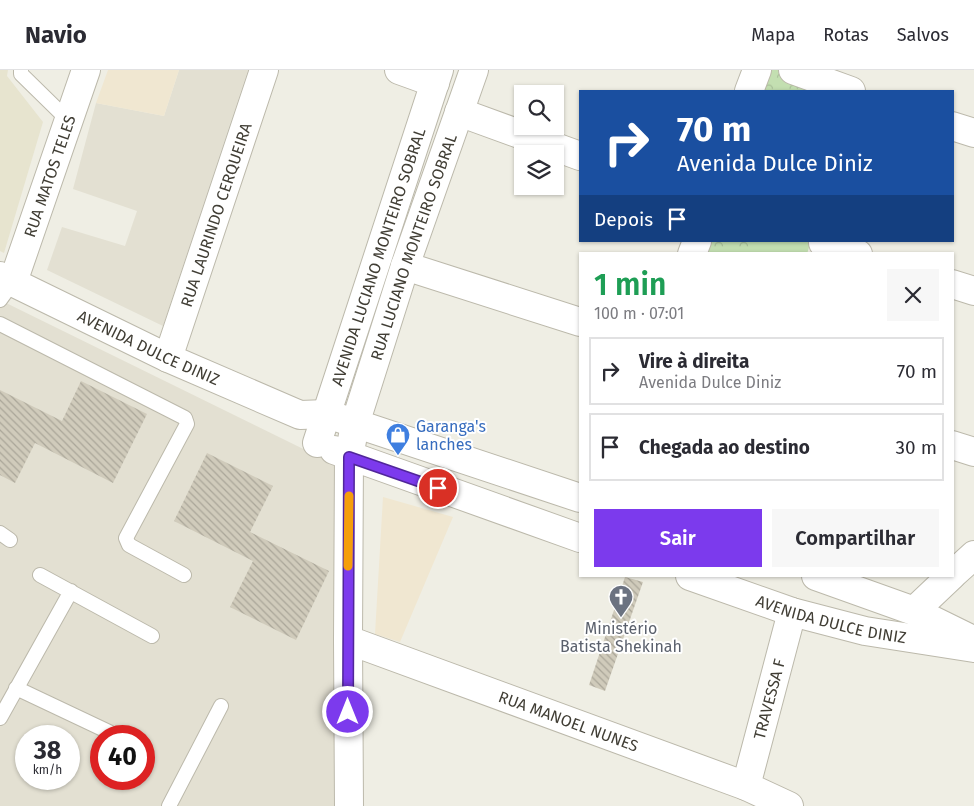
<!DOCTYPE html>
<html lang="pt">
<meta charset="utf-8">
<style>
body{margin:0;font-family:"Fira Sans",sans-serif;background:#f7f7f7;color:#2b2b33;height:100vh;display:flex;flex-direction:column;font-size:19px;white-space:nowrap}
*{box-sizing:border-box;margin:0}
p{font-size:16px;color:#7c7c81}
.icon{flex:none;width:28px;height:28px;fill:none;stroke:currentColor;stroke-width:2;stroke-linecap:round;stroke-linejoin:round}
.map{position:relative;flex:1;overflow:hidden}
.sheet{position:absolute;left:579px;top:182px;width:375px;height:325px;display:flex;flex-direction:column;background:#fff;border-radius:0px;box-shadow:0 1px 4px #0004}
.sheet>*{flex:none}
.hud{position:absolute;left:579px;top:20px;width:375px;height:152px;border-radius:0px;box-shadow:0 1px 4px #0004;background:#1a4fa0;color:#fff;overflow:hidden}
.controls{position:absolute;left:514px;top:15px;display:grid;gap:10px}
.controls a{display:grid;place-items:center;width:50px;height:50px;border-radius:0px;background:#fff;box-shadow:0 1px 4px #0004;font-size:25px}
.speed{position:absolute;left:15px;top:655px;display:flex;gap:10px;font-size:25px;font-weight:700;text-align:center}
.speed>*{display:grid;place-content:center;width:65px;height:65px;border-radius:50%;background:#fff;box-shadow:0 1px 4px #0004;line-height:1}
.speed small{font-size:12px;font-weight:400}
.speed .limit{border:8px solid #d22;background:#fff;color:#111}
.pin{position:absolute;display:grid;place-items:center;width:42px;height:42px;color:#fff;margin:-21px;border:2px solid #fff;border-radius:50%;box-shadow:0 1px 5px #0007}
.me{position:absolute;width:55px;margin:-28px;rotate:0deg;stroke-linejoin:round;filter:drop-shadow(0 0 4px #0008)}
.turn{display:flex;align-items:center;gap:18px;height:105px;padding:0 15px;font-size:22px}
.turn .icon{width:65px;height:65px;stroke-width:2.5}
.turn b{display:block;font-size:35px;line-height:42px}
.then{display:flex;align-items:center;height:48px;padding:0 15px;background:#0003;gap:10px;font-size:19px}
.round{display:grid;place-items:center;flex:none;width:52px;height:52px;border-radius:0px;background:#f7f7f7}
.overview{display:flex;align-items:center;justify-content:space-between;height:85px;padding:0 15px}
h1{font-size:30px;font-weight:600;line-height:38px;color:#1e9e55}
.primary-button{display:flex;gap:10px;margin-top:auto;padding:10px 15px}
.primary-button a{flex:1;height:58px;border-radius:0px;background:#7c3aed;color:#fff;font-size:20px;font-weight:600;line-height:58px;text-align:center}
.primary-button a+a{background:#f7f7f7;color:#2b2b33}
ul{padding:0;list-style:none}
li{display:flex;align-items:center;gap:15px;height:68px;margin:0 10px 8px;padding:0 5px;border:2px solid #e1e1e2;border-radius:0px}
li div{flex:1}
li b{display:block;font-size:19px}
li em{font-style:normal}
header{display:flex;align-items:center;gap:30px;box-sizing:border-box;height:70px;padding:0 25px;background:#fff;border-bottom:1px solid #e1e1e2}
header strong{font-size:24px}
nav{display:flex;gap:28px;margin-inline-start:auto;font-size:18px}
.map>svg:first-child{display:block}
.residential{fill:#e3e0d2;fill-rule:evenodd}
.commercial{fill:#f0e7d1}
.education{fill:#e7e4cf}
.park{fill:url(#park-crowns)}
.pitch{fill:#c3dfb1}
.building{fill:url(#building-back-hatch)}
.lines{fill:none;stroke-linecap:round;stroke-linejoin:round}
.service-casing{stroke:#bcb9ab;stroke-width:16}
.minor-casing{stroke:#bcb9ab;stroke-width:30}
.tertiary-casing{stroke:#bcb9ab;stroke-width:30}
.service{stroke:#fff;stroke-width:14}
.minor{stroke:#fff;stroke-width:28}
.tertiary{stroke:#fff;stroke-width:28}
.route-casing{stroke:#51269a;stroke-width:12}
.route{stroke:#7c3aed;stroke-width:9}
.slow{stroke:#f59e0b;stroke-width:9}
.labels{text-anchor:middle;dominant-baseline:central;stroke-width:4;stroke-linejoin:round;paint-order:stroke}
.street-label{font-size:16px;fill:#413e35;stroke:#fff}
.shop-label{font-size:16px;fill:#366cbe;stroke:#fff;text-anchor:start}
.worship-label{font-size:16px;fill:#5b616d;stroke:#fff}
</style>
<header>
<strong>Navio</strong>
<nav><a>Mapa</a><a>Rotas</a><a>Salvos</a></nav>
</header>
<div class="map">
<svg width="974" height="736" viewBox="0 0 974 736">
<defs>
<pattern id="park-crowns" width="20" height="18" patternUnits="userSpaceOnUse" patternTransform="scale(1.25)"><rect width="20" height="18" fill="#c3dfb1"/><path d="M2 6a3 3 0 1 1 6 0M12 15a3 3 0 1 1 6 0" fill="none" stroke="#a9c099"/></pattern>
<pattern id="building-back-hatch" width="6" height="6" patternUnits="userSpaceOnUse" patternTransform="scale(1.25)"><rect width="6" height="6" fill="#d0cbbb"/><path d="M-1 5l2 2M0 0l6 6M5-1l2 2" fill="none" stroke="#aaa699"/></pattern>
</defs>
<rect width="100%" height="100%" fill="#efeee4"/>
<path class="residential" d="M 179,0 L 248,0 L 163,256 L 47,200 L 62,157 L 125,176 L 137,141 L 73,119 L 96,33 L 164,46 Z
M 0,230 L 342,398 L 334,736 L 0,736 ZM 26,666 L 69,666 L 69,709 L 26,709 ZM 101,666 L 144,666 L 144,709 L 101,709 Z"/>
<path class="commercial" d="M 108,0 L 179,0 L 164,46 L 96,33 Z
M 383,427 L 453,447 L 400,572 L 375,564 Z"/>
<path class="education" d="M 0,0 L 8,0 L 7,6 L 43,52 L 4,183 L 0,181 Z"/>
<path class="park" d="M 749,0 L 793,0 L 859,21 L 741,21 Z
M 688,171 L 811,171 L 807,184 L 683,184 Z"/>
<path class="pitch" d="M 754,171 L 803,171 L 800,184 L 750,184 Z"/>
<path class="building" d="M 81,311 L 147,344 L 113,413 L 35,373 L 15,413 L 0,405 L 0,320 L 62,351 Z
M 207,383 L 273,416 L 250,462 L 329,501 L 296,570 L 230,537 L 253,491 L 174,451 Z
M 625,507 L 643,512 L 605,621 L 589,615 Z"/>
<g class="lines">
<defs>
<path id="service" d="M 21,0 L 21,4 L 69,51
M 0,230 L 13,212
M 0,254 L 185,348 L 187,354 L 126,468 L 129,475 L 184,505
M 0,463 L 10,470
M 40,505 L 152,566
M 16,618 L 109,662
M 0,648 L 71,521
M 169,736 L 221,636"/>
<g id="minor">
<path d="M 399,0 L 435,13"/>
<path d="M 793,0 L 851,21"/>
<path d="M 749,21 L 757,0"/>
<path d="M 459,42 L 580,86"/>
<path d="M 952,56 L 974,63"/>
<path d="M 823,173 L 858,184"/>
<path d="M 692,184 L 697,171"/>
<path d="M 405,196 L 580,252"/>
<path id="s1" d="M 13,212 L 86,0"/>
<path d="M 952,214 L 974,221"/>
<path id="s2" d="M 168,288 L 264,0"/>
<path d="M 952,375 L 974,382"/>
<path d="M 952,505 L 974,485"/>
<path d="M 914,541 L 951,506"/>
<path id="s3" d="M 348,570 L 746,716 L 789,736"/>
<path id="s4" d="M 746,716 L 792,542"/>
</g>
<g id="tertiary">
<path id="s5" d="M 0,206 L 168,288 L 300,345 L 327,344 L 580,428"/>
<path id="s6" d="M 317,373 L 439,0"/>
<path d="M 334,380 L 580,468"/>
<path id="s7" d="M 690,506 L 792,542 L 865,561 L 974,578"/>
<path d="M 816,506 L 914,541 L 973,570"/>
<path id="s8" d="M 349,736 L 348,570 L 349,387 L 355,354 L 405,196 L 474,0"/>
</g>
</defs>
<use href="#service" class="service-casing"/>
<use href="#minor" class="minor-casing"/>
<use href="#tertiary" class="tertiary-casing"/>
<use href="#service" class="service"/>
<use href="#minor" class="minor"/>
<use href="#tertiary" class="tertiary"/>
</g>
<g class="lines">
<defs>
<path id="route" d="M 348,642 L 349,387 L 438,418"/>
</defs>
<use href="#route" class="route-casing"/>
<use href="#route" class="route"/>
<path class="slow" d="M 348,496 L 349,426"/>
</g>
<defs>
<symbol id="shop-pin" viewBox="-11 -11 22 30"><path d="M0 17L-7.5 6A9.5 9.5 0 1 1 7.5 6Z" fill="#3f7fe0" stroke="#fff"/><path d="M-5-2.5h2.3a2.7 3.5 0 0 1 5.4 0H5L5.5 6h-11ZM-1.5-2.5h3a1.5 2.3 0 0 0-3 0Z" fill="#fff"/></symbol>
<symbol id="church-pin" viewBox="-11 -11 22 30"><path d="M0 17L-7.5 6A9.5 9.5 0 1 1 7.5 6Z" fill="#6b7280" stroke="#fff"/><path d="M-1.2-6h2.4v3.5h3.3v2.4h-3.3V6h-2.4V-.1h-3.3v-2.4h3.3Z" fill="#fff"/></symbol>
</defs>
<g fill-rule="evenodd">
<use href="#shop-pin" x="384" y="351" width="28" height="38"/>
<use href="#church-pin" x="607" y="513" width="28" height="38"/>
</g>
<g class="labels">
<g class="street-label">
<text stroke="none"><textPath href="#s1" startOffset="112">RUA MATOS TELES</textPath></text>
<text stroke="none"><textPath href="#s2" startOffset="151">RUA LAURINDO CERQUEIRA</textPath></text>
<text stroke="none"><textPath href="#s8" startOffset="569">RUA LUCIANO MONTEIRO SOBRAL</textPath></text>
<text stroke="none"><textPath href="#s6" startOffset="196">AVENIDA LUCIANO MONTEIRO SOBRAL</textPath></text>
<text stroke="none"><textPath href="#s5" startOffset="165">AVENIDA DULCE DINIZ</textPath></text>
<text stroke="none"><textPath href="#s7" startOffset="148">AVENIDA DULCE DINIZ</textPath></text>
<text stroke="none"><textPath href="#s4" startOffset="90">TRAVESSA F</textPath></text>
<text stroke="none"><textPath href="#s3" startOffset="235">RUA MANOEL NUNES</textPath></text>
</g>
<g class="shop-label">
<text x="416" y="356">Garanga's<tspan x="416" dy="18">lanches</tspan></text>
</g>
<g class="worship-label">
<text x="621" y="558">Ministério<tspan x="621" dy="18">Batista Shekinah</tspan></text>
</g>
</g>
</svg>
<div class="controls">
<a><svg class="icon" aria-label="search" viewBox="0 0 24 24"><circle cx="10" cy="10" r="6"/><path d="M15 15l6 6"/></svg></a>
<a><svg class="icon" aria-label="layers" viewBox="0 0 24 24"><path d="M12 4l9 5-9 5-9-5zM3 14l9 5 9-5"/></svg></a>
</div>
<div class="speed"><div>38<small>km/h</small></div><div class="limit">40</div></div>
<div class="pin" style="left:438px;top:418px;background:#d93025"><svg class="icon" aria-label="arrive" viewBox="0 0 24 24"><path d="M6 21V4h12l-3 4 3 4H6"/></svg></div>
<svg class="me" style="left:348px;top:642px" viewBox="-20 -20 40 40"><circle r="17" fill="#7c3aed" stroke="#fff" stroke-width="3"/><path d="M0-11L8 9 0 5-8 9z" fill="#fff"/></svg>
<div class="hud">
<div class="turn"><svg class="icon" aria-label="right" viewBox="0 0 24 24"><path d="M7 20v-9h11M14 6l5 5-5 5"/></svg><div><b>70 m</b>Avenida Dulce Diniz</div></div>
<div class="then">Depois<svg class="icon" aria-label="arrive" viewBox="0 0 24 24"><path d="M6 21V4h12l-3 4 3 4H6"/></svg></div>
</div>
<section class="sheet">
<div class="overview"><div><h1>1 min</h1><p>100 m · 07:01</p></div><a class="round"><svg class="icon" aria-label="close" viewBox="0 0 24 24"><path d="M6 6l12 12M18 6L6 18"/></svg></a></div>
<ul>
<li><svg class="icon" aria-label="right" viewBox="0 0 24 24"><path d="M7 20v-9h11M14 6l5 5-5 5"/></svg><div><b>Vire à direita</b><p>Avenida Dulce Diniz</p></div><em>70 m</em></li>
<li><svg class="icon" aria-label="arrive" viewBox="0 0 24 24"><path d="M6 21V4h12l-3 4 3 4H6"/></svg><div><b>Chegada ao destino</b></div><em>30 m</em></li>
</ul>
<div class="primary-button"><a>Sair</a><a>Compartilhar</a></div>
</section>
</div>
